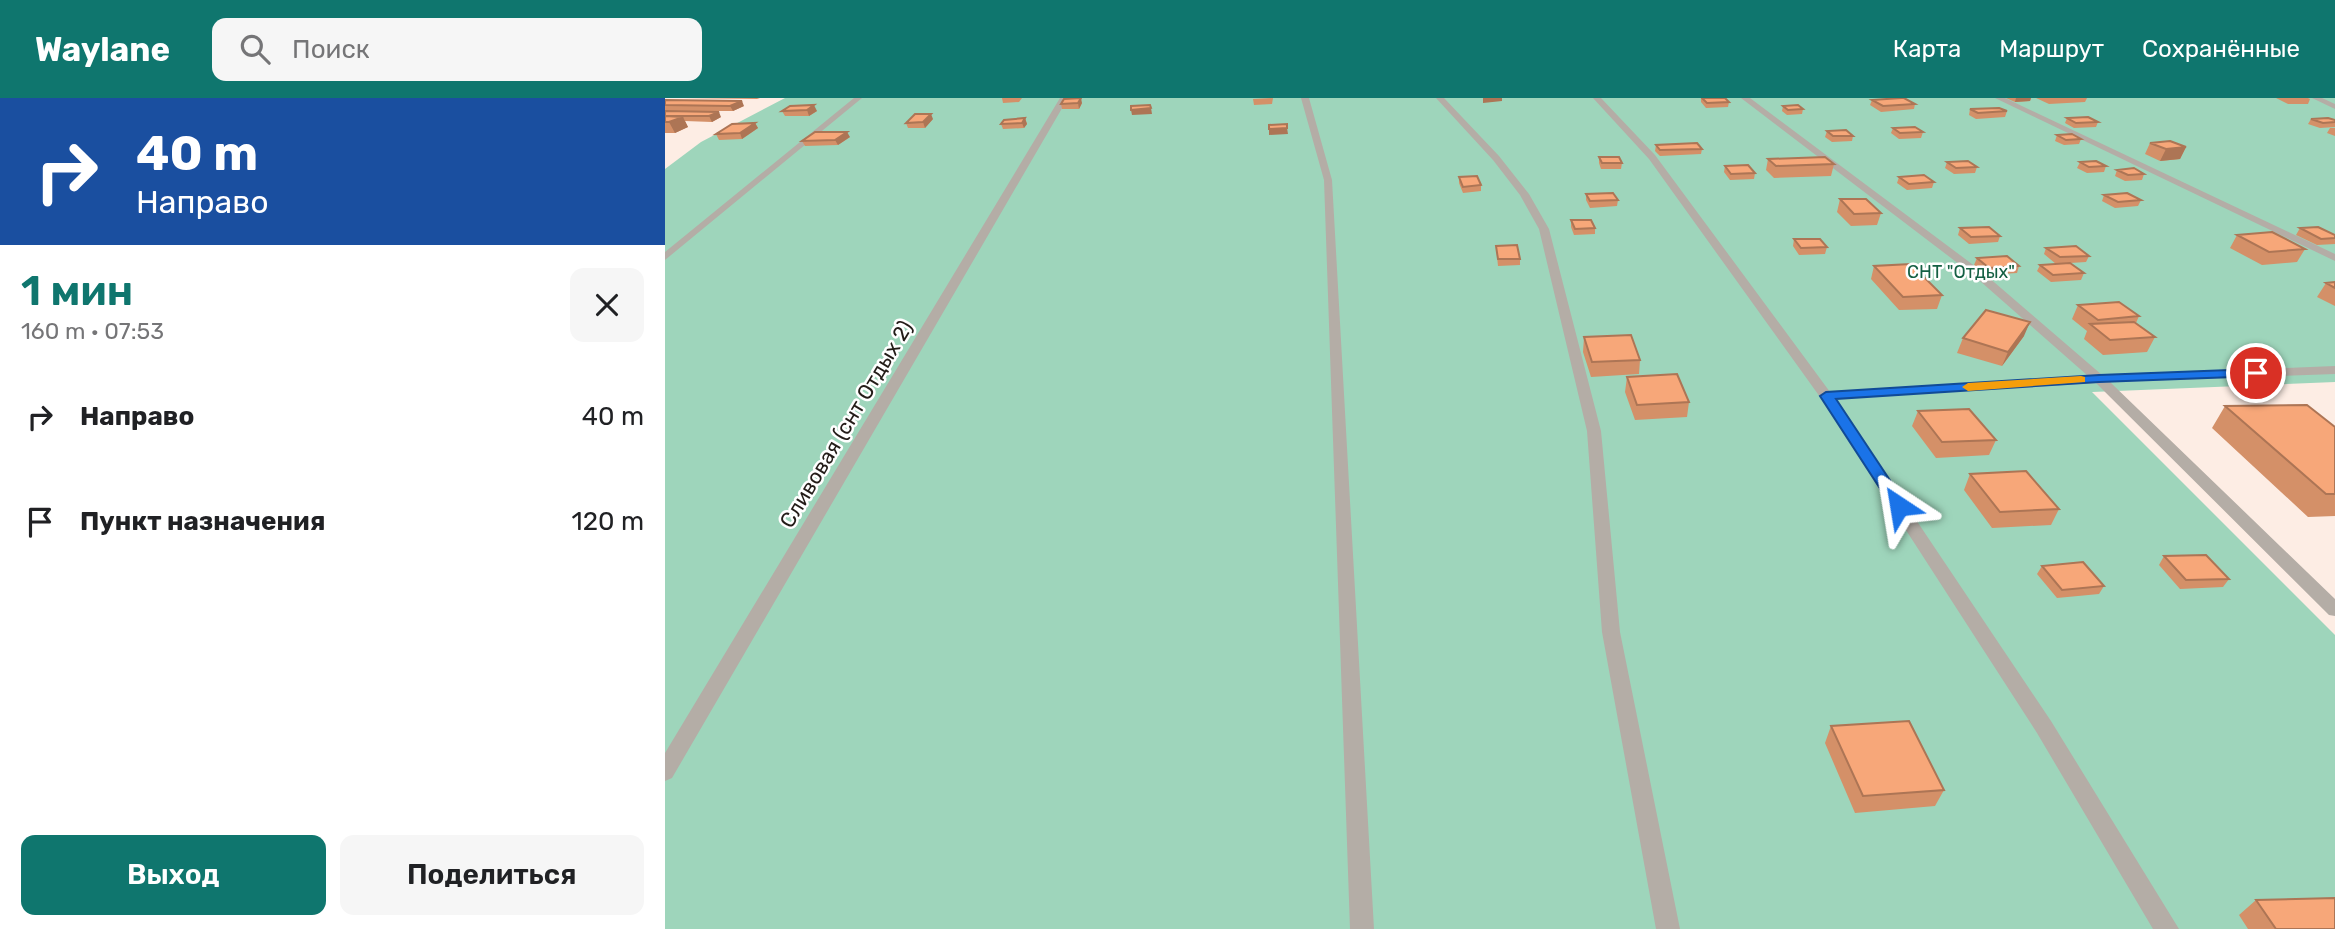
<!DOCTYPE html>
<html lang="ru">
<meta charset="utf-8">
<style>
body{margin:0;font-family:Rubik,sans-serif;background:#f6f6f6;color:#202124;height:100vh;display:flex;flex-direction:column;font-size:26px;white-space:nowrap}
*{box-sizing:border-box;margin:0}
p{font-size:23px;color:#757577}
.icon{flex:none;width:38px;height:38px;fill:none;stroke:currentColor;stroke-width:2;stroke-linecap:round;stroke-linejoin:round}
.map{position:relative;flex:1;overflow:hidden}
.sheet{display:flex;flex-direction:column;background:#fff;width:665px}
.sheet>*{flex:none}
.guide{background:#1a4fa0;color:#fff;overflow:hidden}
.pin{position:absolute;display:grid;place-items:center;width:60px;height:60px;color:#fff;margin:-30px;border:4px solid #fff;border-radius:50%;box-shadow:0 2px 7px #0007}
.me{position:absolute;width:77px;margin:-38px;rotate:327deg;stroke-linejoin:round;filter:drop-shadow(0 0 5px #0008)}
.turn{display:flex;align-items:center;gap:24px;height:147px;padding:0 21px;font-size:32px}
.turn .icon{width:91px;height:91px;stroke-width:2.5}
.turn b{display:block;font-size:49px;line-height:60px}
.round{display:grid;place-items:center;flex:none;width:74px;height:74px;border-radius:14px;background:#f6f6f6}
.headline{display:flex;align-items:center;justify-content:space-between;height:119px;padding:0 21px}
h1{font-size:42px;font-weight:600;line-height:52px;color:#0f766e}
.cta{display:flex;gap:14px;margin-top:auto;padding:14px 21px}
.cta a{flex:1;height:80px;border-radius:14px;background:#0f766e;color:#fff;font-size:28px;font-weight:600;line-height:80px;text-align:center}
.cta a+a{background:#f6f6f6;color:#202124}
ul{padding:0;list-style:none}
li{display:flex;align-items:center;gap:21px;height:105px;padding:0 21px}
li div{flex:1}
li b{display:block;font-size:26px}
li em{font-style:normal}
header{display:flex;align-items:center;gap:42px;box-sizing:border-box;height:98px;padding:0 35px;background:#0f766e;color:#fff}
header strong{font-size:33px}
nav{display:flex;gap:38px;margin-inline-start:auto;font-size:24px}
.search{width:490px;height:63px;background:#f6f6f6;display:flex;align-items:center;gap:18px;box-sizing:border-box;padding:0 24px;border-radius:14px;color:#757577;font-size:26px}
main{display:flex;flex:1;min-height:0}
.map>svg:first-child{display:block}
.green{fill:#9ed5bb}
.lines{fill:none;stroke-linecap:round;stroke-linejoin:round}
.service{fill:#b4ada6;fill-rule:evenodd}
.wall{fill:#d49068}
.shaded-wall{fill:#ad7555}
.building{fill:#f7a779;stroke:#ad7555;stroke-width:2}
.route{fill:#1a73e8;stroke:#114b97;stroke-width:2}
.slow{fill:#f59e0b}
.labels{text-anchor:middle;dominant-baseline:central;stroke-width:5;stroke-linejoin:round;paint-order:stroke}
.far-park-label{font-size:18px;fill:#156044;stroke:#fff}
.street-label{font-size:21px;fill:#231c18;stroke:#fff}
</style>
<header>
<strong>Waylane</strong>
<div class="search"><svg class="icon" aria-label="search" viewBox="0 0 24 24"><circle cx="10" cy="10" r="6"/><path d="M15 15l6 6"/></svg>Поиск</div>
<nav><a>Карта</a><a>Маршрут</a><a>Сохранённые</a></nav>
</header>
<main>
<section class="sheet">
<div class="guide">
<div class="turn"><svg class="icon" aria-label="right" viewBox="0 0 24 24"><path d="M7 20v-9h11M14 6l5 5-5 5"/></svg><div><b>40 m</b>Направо</div></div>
</div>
<div class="headline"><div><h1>1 мин</h1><p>160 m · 07:53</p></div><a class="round"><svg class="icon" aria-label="close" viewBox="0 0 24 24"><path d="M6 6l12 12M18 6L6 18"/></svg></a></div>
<ul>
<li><svg class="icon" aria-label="right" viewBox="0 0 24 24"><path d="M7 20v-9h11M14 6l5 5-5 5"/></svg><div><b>Направо</b></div><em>40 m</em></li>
<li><svg class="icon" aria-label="arrive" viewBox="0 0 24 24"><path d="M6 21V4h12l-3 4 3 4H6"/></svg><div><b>Пункт назначения</b></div><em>120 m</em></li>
</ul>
<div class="cta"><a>Выход</a><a>Поделиться</a></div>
</section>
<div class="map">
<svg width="1670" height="831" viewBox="0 0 1670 831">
<rect width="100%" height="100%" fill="#fdede4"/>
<path class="green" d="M 120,0 L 1670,0 L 1670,284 L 1427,294 L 1670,537 L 1670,831 L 0,831 L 0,71 L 36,44 Z"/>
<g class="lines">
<path class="service" d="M 189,0 L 197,0 L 0,162 L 0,154 Z
M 395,0 L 403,0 L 7,680 L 0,683 L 0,655 Z
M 636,0 L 644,0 L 667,82 L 709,831 L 685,831 L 659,82 Z
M 771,0 L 779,0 L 834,58 L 864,96 L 884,131 L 936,333 L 955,534 L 1015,831 L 991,831 L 937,534 L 922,333 L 874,131 L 855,97 L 828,62 Z
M 928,0 L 936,0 L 990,57 L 1165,294 L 1423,278 L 1307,176 L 1076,0 L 1085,0 L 1315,172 L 1437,277 L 1670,268 L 1670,276 L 1445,284 L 1670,501 L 1670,518 L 1664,517 L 1431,285 L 1170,301 L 1386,623 L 1514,831 L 1488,831 L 1372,635 L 1155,299 L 984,61 Z
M 1330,0 L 1340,0 L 1670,156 L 1670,163 Z
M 1647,0 L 1657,0 L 1670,6 L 1670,11 Z"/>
</g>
<path class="wall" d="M 18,0 L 95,0 L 92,1 Z
M 337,0 L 357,0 L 354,4 L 338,5 Z
M 608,0 L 607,6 L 589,7 L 588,1 Z
M 1036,0 L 1060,0 L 1064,4 L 1063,9 L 1041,10 L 1036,4 Z
M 1341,0 L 1366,0 L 1365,3 L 1350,4 Z
M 1371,0 L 1422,0 L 1420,4 L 1384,6 Z
M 1611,0 L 1643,0 L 1645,1 L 1643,6 L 1623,6 Z
M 0,2 L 79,8 L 68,13 L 0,13 Z
M 1207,2 L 1250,6 L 1249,11 L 1216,14 L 1205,7 Z
M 417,5 L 414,11 L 397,11 L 396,6 Z
M 125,8 L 152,13 L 144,18 L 120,18 L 117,13 Z
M 1118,8 L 1138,11 L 1137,16 L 1122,17 L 1117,13 Z
M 1305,11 L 1342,13 L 1340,19 L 1311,21 L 1304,17 Z
M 0,13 L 56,19 L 47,24 L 20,23 L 23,29 L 10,35 L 0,35 Z
M 360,20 L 362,26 L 359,30 L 338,31 L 336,26 Z
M 1402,20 L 1433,24 L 1431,29 L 1409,30 L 1400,25 Z
M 268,21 L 260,30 L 243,30 L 241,25 Z
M 1646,21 L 1670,22 L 1670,29 L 1655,30 L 1643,26 Z
M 90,25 L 93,30 L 77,41 L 54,42 L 51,36 Z
M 1228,30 L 1258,34 L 1256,40 L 1234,41 L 1226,35 Z
M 1665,30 L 1670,30 L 1670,38 L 1662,35 Z
M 1162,33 L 1188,38 L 1187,43 L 1167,44 L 1160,39 Z
M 1392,37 L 1416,41 L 1414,46 L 1399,47 L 1390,43 Z
M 185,39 L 173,47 L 140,48 L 137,43 Z
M 1485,45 L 1521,49 L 1515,61 L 1495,63 L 1480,56 Z
M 991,47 L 1037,51 L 1036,56 L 995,58 L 990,53 Z
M 934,59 L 957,65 L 956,71 L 936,71 L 934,65 Z
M 1103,61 L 1169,66 L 1166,78 L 1109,80 L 1101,72 Z
M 1282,64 L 1312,69 L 1310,75 L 1289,76 L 1280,70 Z
M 1415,64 L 1441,68 L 1439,74 L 1422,75 L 1412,70 Z
M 1060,68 L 1090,75 L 1089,81 L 1065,82 L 1059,74 Z
M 1452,72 L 1479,76 L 1477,82 L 1460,83 L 1450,78 Z
M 794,79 L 816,87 L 816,93 L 798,95 L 794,85 Z
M 1234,79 L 1269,84 L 1267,90 L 1242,92 L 1232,85 Z
M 921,96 L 953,102 L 952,108 L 925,110 L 921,102 Z
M 1439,97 L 1476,102 L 1473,108 L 1450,110 L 1437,103 Z
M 1175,101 L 1216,115 L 1212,127 L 1186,128 L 1172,114 Z
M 906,122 L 930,130 L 930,136 L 909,137 L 906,129 Z
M 1295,130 L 1335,138 L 1333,144 L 1304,146 L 1293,137 Z
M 1635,130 L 1670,137 L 1670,146 L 1652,147 L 1631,137 Z
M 1572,137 L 1640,151 L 1632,164 L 1597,167 L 1565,150 Z
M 1129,141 L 1162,149 L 1160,156 L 1134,157 L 1128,148 Z
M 831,148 L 855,161 L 855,167 L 833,168 Z
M 1381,150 L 1424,158 L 1421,164 L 1405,165 L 1419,175 L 1416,182 L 1386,184 L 1372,173 L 1375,167 L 1391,166 L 1379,156 Z
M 1312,160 L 1354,168 L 1352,175 L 1321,177 L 1309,167 Z
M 1209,168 L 1277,197 L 1272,211 L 1234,212 L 1206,181 Z
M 1670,184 L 1670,208 L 1652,199 L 1661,185 Z
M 1413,207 L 1474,218 L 1471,225 L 1490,239 L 1482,254 L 1438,257 L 1419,241 L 1422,233 L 1407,221 Z
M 1359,238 L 1337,268 L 1292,255 L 1298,240 Z
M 919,239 L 975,262 L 974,276 L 926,279 L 918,254 Z
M 962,279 L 1024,304 L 1022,319 L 970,322 L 960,294 Z
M 1560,308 L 1670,329 L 1670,418 L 1643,419 L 1547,330 Z
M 1253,313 L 1331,342 L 1324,357 L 1271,360 L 1247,328 Z
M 1305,376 L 1394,411 L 1386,427 L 1327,430 L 1299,392 Z
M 1499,458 L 1564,481 L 1558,489 L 1515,491 L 1494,467 Z
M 1377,468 L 1439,488 L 1434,496 L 1392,500 L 1372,476 Z
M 1166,628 L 1279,692 L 1270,708 L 1190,715 L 1160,645 Z
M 1591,802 L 1670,831 L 1583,831 L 1574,817 Z"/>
<path class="shaded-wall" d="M 416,0 L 417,5 L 414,11 L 413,5 Z
M 818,0 L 837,0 L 837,3 L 818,5 Z
M 1351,0 L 1366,0 L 1365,3 L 1350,4 Z
M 77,3 L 79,8 L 68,13 L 65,8 Z
M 149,7 L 152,13 L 144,18 L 142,12 Z
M 486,10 L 487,16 L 467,17 L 466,12 Z
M 54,14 L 56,19 L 47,24 L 44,18 Z
M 266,16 L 268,21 L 260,30 L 258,24 Z
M 18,19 L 23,29 L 10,35 L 4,24 Z
M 360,20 L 362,26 L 359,30 L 357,25 Z
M 90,25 L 93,30 L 77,41 L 75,35 Z
M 622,30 L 623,36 L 604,37 L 604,31 Z
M 182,34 L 185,39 L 173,47 L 170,42 Z
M 1521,49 L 1515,61 L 1495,63 L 1501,51 Z
M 1365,224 L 1359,238 L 1337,268 L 1343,254 Z"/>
<path class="building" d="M 416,0 L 413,5 L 396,6 L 399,1 Z
M 1037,0 L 1060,0 L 1064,4 L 1042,5 Z
M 1236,0 L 1239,0 L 1250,6 L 1218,8 L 1207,2 Z
M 0,2 L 77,3 L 65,8 L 0,7 Z
M 149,7 L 142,12 L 117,13 L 125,8 Z
M 485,7 L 486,10 L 466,12 L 466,8 Z
M 1133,7 L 1138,11 L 1123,12 L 1118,8 Z
M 1334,10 L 1342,13 L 1313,15 L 1305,11 Z
M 0,13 L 54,14 L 44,18 L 0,18 Z
M 250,16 L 266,16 L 258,24 L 241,25 Z
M 0,18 L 18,19 L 4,24 L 0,24 Z
M 1423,19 L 1433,24 L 1411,25 L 1402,20 Z
M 360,20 L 357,25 L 336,26 L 339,22 Z
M 1663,20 L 1670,22 L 1670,24 L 1658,25 L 1646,21 Z
M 90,25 L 75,35 L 51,36 L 67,26 Z
M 622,26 L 622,30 L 604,31 L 604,27 Z
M 1250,29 L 1258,34 L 1235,35 L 1228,30 Z
M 1181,32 L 1188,38 L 1168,38 L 1162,33 Z
M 150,34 L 182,34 L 170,42 L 137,43 Z
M 1407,36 L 1416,41 L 1401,42 L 1392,37 Z
M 1505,43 L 1521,49 L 1501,51 L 1485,45 Z
M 1032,45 L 1037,51 L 995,52 L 991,47 Z
M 934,59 L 954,59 L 957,65 L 937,65 Z
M 1160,59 L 1169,66 L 1111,68 L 1103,61 Z
M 1303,63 L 1312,69 L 1291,70 L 1282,64 Z
M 1431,63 L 1441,68 L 1424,69 L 1415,64 Z
M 1083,67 L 1090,75 L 1066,76 L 1060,68 Z
M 1469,70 L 1479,76 L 1463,77 L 1452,72 Z
M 1259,77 L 1269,84 L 1244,86 L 1234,79 Z
M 812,78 L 816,87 L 798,89 L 794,79 Z
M 948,95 L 953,102 L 925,103 L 921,96 Z
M 1462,95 L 1476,102 L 1453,104 L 1439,97 Z
M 1175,101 L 1201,101 L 1216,115 L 1189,116 Z
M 906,122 L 926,122 L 930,130 L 910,131 Z
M 1324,129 L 1335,138 L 1306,139 L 1295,130 Z
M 1653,129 L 1670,137 L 1670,140 L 1656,141 L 1635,130 Z
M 1607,134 L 1640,151 L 1604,154 L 1572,137 Z
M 1129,141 L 1155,141 L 1162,149 L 1136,150 Z
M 852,147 L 855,161 L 833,161 L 831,148 Z
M 1411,148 L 1424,158 L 1395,159 L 1381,150 Z
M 1342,158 L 1354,168 L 1324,170 L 1312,160 Z
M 1405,165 L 1419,175 L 1388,177 L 1375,167 Z
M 1246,166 L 1277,197 L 1238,199 L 1209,168 Z
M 1670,184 L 1670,190 L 1661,185 Z
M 1454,204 L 1474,218 L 1433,222 L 1413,207 Z
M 1321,212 L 1365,224 L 1343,254 L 1298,240 Z
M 1469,224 L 1490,239 L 1445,242 L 1425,226 Z
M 966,237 L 975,262 L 927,264 L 919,239 Z
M 1012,276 L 1024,304 L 972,307 L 962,279 Z
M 1642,307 L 1670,329 L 1670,396 L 1661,396 L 1560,308 Z
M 1304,311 L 1331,342 L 1277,344 L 1253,313 Z
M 1361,373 L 1394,411 L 1335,414 L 1305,376 Z
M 1541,457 L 1564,481 L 1521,482 L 1499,458 Z
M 1418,464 L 1439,488 L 1397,492 L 1377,468 Z
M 1244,623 L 1279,692 L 1198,698 L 1166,628 Z
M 1670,800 L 1670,831 L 1611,831 L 1591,802 Z"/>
<path class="route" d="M 1591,271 L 1598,275 L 1596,278 L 1434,284 L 1171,301 L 1242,408 L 1234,413 L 1229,412 L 1155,298 L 1161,294 L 1434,277 Z"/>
<path class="slow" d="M 1416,278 L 1420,279 L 1420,284 L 1303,293 L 1297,289 L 1303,285 Z"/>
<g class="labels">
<g class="far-park-label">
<text x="1296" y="174">СНТ "Отдых"</text>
</g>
<g class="street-label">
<text transform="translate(181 326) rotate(-59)">Сливовая (снт Отдых 2)</text>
</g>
</g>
</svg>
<div class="pin" style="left:1591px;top:275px;background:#d93025"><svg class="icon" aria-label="arrive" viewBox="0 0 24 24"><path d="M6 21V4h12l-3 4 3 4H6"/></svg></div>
<svg class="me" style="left:1234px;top:408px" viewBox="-20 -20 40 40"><path d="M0-17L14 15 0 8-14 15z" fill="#1a73e8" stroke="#fff" stroke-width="4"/></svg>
</div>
</main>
